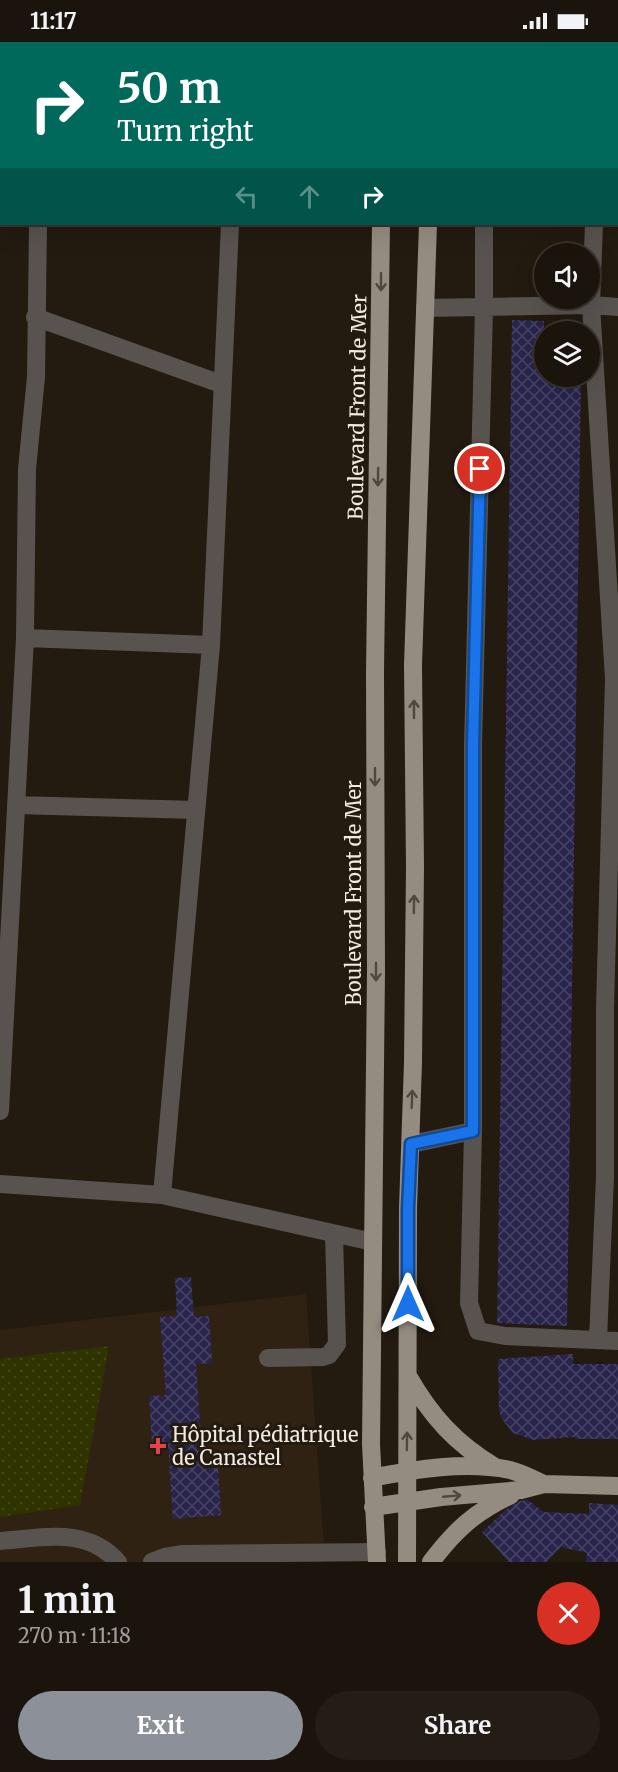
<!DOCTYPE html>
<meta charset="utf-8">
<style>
body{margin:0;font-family:Merriweather,serif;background:#231d15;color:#f1f3f6;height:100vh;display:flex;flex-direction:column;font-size:22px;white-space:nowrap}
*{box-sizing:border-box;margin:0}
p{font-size:20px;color:#9f9e9d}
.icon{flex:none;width:33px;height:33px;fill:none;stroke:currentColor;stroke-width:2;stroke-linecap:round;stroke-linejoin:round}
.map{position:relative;height:1520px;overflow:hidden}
.details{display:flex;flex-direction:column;background:#1a140c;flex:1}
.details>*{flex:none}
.banner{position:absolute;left:0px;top:0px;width:618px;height:183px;box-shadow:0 6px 24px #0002,0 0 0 2px #38332d;background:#00695c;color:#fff;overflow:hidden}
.fabs{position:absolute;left:534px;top:201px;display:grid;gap:12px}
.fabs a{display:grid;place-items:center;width:66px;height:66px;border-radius:50%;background:#1a140c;box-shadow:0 6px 24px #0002,0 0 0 2px #38332d;font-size:30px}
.pin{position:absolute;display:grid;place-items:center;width:51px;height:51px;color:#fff;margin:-26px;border:3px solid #fff;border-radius:50%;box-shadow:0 2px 6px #0007}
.me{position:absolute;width:66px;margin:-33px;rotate:0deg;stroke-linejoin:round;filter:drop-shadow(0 0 4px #0008)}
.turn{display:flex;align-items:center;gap:21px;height:126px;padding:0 18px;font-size:27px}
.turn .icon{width:78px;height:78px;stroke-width:2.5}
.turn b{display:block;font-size:42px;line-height:51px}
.lanes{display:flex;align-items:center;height:57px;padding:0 18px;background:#0003;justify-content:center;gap:30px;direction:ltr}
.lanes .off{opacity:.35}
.round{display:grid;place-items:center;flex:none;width:63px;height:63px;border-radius:32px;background:#231d15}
.head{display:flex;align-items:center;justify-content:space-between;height:102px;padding:0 18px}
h1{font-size:36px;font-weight:700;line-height:45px}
.button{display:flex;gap:12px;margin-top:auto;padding:12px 18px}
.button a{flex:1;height:69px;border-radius:36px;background:#8c9099;color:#fff;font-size:24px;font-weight:700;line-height:69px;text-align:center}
.button a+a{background:#231d15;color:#f1f3f6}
.status{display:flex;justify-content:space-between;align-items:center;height:42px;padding:0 30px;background:#1a140c;direction:ltr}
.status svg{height:16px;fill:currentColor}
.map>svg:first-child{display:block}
.built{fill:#2f2213}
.park{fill:url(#park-dots)}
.building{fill:url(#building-cross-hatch)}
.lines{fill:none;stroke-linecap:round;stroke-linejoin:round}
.minor{stroke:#58534e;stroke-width:18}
.major{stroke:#958c81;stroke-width:18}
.oneway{stroke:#51483d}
.route-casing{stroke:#114b97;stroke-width:15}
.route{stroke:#1a73e8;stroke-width:10}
.health-dot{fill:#e0444e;stroke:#231a10;stroke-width:2}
.labels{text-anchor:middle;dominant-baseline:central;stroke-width:6;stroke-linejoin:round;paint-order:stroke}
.street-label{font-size:20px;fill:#f2ebe4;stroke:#231a10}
.poi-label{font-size:20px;fill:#f2ebe4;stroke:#231a10;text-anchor:start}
</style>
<div class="status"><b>11:17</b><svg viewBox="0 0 49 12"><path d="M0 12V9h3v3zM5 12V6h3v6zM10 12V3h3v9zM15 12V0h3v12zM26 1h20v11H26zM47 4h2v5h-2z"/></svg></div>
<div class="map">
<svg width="618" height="1520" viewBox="0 0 618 1520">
<defs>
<pattern id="park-dots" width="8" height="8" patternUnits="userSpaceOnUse" patternTransform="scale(1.5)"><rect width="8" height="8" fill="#2e3300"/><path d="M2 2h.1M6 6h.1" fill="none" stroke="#424719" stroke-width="1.8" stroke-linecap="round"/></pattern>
<pattern id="building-cross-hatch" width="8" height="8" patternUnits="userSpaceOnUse" patternTransform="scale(1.5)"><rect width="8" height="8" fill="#28244c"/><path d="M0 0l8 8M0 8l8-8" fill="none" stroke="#484466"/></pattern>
</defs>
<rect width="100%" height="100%" fill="#231a10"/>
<path class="built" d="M 306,1252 L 325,1520 L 0,1520 L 0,1288 Z"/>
<path class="park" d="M 109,1304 L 80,1463 L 0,1475 L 0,1317 Z"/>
<path class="building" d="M 512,278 L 544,279 L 544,334 L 581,334 L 567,1284 L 497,1281 Z
M 191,1235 L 194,1275 L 209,1274 L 212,1321 L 196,1322 L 203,1427 L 218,1426 L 221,1473 L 173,1477 L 168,1402 L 152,1403 L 149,1354 L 166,1353 L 160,1275 L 177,1274 L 175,1236 Z
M 573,1312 L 573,1322 L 618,1322 L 618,1397 L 575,1397 L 575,1395 L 533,1398 L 513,1391 L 502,1377 L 499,1369 L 498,1317 Z
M 528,1458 L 544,1470 L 589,1472 L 589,1461 L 618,1463 L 618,1520 L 586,1520 L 587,1511 L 561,1505 L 546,1520 L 509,1520 L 482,1490 L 504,1469 L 520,1459 Z"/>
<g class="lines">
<path class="minor" d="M 484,0 L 484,2
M 43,2 L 43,0
M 240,2 L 240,0
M 601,2 L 601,0
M 484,182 L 484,266 L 473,703 L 473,1089 L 469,1261 L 478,1289 L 505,1294 L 618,1299
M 594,182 L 591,263 L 614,637 L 605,966 L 605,1135 L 598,1297
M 425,266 L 591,263 L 618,265
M 35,275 L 221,342
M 25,596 L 211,603
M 16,763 L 196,768
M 0,1069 L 25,596 L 27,427 L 36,335 L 38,182
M 411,1102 L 473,1089
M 0,1142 L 162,1153 L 373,1200
M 162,1153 L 211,603 L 230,182
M 268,1316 L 323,1315 L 329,1313 L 337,1302 L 334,1192
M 0,1499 C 42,1496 87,1484 118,1520
M 152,1520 L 165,1515 L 183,1512 L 377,1510"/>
<path class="major" d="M 382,2 L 382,0
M 435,2 L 435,0
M 408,1334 C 431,1374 455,1401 495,1425
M 372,1436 C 416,1427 465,1419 510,1428 C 522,1431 533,1437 544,1442
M 373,1465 L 441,1455 L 521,1448 L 544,1442 L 618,1444
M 377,1520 L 371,1402 L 376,929 L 375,630 L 381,182
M 407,1520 L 408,1166 L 413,1020 L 415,825 L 413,623 L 428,182
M 431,1520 C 455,1488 475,1470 511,1453"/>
</g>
<defs><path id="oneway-shaft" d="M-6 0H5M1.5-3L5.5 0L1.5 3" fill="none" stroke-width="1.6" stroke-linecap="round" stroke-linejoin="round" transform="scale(1.5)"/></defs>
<g class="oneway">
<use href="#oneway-shaft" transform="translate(381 240) rotate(90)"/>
<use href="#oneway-shaft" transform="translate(378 435) rotate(91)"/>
<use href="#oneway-shaft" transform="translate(414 667) rotate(-90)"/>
<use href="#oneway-shaft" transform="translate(375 735) rotate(90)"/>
<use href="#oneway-shaft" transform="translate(414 862) rotate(-89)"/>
<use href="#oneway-shaft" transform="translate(376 930) rotate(90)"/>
<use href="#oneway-shaft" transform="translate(412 1057) rotate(-88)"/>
<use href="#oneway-shaft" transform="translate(407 1399) rotate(-89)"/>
<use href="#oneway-shaft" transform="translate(452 1454) rotate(-5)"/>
</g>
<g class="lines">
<defs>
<path id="route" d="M 408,1262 L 408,1166 L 411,1102 L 473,1089 L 473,703 L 480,427"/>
</defs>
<use href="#route" class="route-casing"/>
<use href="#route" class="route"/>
</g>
<path class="health-dot" d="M155 1395h6v6h6v6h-6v6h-6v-6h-6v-6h6z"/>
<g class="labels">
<g class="street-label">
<text transform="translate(357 365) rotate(-89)">Boulevard Front de Mer</text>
<text transform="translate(353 851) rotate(-90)">Boulevard Front de Mer</text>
</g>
<g class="poi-label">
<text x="172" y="1392">Hôpital pédiatrique<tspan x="172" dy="23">de Canastel</tspan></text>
</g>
</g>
</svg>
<div class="fabs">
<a><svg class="icon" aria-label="sound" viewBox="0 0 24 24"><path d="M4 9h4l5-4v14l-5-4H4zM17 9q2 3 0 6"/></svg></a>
<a><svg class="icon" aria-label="layers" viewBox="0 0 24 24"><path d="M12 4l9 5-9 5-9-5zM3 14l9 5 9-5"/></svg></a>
</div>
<div class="pin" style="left:480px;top:427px;background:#d93025"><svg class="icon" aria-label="arrive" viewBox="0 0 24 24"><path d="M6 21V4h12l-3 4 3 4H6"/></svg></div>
<svg class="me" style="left:408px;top:1262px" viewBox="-20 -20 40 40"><path d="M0-17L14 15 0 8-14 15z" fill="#1a73e8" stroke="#fff" stroke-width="4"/></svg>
<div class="banner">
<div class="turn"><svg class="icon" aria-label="right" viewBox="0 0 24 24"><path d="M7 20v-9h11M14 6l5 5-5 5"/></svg><div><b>50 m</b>Turn right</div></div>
<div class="lanes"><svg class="icon off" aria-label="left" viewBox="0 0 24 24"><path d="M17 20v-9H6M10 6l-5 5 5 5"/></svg><svg class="icon off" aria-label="ahead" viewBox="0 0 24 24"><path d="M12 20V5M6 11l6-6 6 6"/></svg><svg class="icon" aria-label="right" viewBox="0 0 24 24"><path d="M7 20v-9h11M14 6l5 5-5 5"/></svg></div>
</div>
</div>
<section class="details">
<div class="head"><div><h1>1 min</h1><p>270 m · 11:18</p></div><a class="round" style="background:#d93025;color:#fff"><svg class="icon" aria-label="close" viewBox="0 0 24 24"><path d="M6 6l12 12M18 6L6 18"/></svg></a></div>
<div class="button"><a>Exit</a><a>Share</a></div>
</section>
